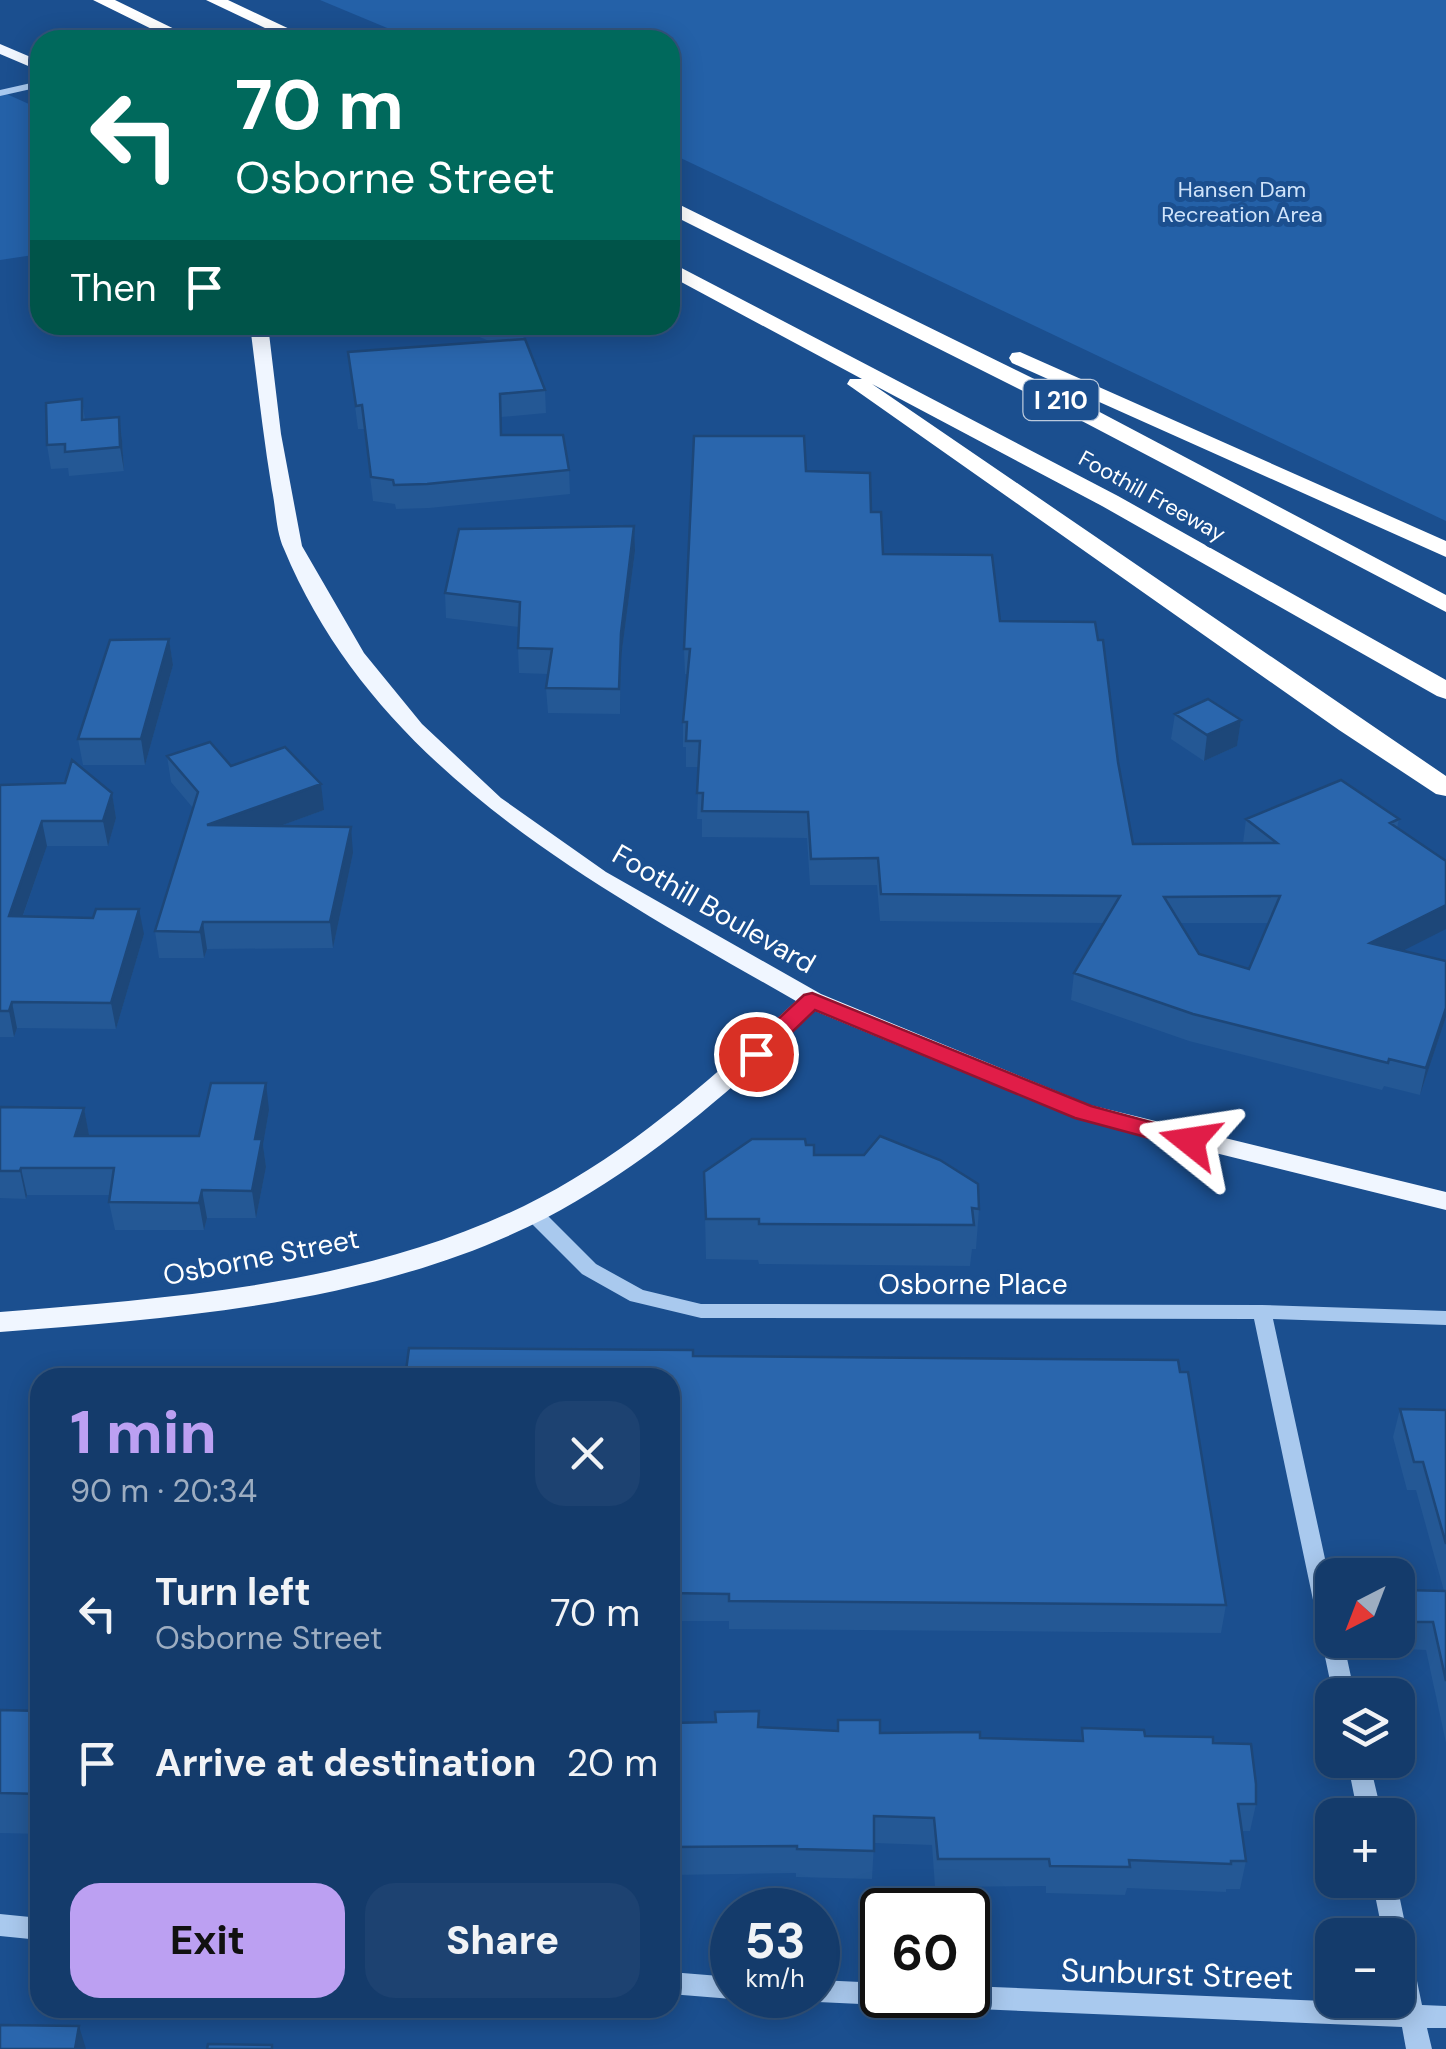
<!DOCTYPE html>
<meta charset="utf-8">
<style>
body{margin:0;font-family:"DM Sans",sans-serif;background:#1d4271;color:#f1f3f6;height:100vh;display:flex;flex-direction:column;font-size:38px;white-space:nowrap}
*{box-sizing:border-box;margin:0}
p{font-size:32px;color:#9dadc1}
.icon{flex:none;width:55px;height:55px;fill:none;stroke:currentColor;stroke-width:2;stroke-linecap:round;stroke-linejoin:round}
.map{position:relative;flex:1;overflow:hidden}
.drawer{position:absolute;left:30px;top:1368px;width:650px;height:650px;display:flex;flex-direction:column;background:#143b6b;border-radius:30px;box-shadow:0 5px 25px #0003,0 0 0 2px #33557e}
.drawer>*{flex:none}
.hud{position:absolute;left:30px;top:30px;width:650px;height:305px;border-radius:30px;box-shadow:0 5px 25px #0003,0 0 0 2px #33557e;background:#00695c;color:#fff;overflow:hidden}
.needle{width:65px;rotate:222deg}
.tools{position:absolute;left:1315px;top:1558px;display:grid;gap:20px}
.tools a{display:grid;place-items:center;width:100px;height:100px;border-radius:20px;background:#143b6b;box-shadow:0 5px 25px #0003,0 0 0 2px #33557e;font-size:50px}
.speed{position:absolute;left:710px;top:1888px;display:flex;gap:20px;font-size:50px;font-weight:700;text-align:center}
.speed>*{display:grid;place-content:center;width:130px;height:130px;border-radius:50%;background:#143b6b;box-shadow:0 5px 25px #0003,0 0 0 2px #33557e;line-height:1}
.speed small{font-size:25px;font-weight:400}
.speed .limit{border:5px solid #111;border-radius:15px;background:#fff;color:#111}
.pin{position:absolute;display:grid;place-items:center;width:85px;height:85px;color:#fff;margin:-42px;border:5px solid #fff;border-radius:50%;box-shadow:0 2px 10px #0007}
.me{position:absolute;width:110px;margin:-55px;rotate:285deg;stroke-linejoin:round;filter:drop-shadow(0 0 8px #0008)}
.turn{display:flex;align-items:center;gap:35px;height:210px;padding:0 40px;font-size:45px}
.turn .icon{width:130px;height:130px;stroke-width:2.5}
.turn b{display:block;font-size:70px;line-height:85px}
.then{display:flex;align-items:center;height:95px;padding:0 40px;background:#0003;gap:20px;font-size:38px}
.round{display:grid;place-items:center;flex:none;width:105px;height:105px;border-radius:30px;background:#1d4271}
.head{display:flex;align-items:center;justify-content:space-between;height:170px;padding:0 40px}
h1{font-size:60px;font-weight:800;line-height:75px;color:#bca0f2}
.action{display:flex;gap:20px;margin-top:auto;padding:20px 40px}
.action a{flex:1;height:115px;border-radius:30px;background:#bca0f2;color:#111;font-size:40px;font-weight:800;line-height:115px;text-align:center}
.action a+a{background:#1d4271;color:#f1f3f6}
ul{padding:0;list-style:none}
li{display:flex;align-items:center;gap:30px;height:150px;padding:0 40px}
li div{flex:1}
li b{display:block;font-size:38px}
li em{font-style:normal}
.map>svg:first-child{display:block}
.green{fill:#2461a8}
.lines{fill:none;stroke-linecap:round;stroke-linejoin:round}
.minor{fill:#a9c9ee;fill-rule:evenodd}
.major{fill:#f0f6ff;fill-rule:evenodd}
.highway{fill:#fff;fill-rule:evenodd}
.wall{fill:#245895;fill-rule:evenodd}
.shaded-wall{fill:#1d4779}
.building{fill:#2a66ad;stroke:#1d4779;stroke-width:2.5;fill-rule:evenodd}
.route{fill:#e11d48;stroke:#92132f;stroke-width:2.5}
.labels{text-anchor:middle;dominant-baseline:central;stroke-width:10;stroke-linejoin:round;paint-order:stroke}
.far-park-label{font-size:22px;fill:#cfe3fa;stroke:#1b4f8f}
.far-street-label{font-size:22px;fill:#fff;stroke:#1b4f8f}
.shield{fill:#1b4f8f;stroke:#bbcadd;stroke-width:2.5}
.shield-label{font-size:25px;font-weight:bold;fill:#fff}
.street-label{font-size:28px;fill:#fff;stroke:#1b4f8f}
.near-street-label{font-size:32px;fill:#fff;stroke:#1b4f8f}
</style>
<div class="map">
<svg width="1446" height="2049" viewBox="0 0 1446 2049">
<rect width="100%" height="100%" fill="#1b4f8f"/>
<path class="green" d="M 320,0 L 1446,0 L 1446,521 L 670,153 L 670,40 L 416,40 Z
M 0,91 L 40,109 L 40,254 L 0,260 Z"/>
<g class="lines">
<path class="minor" d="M 40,81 L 40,87 L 0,96 L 0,90 Z
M 533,1206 L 540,1208 L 596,1264 L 643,1290 L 701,1304 L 1262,1305 L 1446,1311 L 1446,1325 L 1273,1319 L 1332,1591 L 1332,1640 L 1343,1640 L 1355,1695 L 1333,1695 L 1254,1319 L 701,1318 L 630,1301 L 582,1274 L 526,1218 L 524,1213 L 526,1208 Z
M 1347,1760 L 1369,1760 L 1382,1815 L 1358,1815 Z
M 1372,1880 L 1396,1880 L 1422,2005 L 1446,2006 L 1446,2028 L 1427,2028 L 1432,2049 L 1406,2049 L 1402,2027 L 906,2006 L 897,2003 L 894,1995 L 891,2002 L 882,2005 L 818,2002 L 809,1999 L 807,1995 L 818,1995 L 818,1980 L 882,1983 L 882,1995 L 968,1995 L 968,1986 L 1397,2004 L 1398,1935 L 1383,1935 Z
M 0,1914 L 40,1918 L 40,1940 L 0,1936 Z
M 670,1972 L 732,1977 L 732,1995 L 741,1995 L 732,1999 L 670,1994 Z"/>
<path class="major" d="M 0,44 L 40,61 L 40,71 L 0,54 Z
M 250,325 L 268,325 L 281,434 L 302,546 L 364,653 L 422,724 L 501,798 L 606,872 L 821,994 L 1090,1105 L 1446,1192 L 1446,1210 L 1074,1118 L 815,1011 C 733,1089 647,1165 546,1218 C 378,1304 184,1317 0,1332 L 0,1312 C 178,1297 361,1285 524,1206 C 626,1156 713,1078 796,1001 C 598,887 377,773 284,549 C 276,532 276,509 272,490 C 263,435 257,380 250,325 Z"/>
<path class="highway" d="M 93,0 L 115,0 L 197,40 L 174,40 Z
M 206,0 L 228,0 L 313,40 L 290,40 Z
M 670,200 L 1075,399 L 1446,595 L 1446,612 L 1059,409 L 670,214 Z
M 670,262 L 1118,496 L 1446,680 L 1446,699 L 1437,696 L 1102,506 L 872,384 L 1446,776 L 1446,796 L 1436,794 L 1339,730 L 847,384 L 850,379 L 862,379 L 670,276 Z
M 1020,352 L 1446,541 L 1446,557 L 1012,363 L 1009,358 L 1012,353 Z"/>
</g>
<path class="wall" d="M 451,325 L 521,325 L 524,339 L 545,390 L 546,413 L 501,417 L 502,435 L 569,470 L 570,494 L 429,508 L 396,509 L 395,504 L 373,501 L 364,429 L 358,429 L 348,352 L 489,341 Z
M 82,399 L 85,420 L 119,417 L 122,440 L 124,471 L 69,476 L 68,468 L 51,469 L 47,445 Z
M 806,471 L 871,512 L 883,554 L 1000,621 L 1118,762 L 1133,844 L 1243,843 L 1246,819 L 1399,819 L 1397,828 L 1402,951 L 1446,1017 L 1420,1095 L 1384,1086 L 1382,1090 L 1189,1041 L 1071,1000 L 1074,973 L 1104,923 L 880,921 L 877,885 L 810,885 L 807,838 L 702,837 L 702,819 L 697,819 L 699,767 L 686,767 L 686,747 L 683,747 L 683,722 L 688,674 L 685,674 L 684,649 ZM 1180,923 L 1269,923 L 1249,969 L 1199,954 Z
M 635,551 L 621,658 L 620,714 L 548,713 L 546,688 L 548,674 L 519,673 L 518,648 L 519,627 L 446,618 L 445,593 Z
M 169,639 L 173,665 L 145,765 L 83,765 L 78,739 Z
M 1175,714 L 1241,720 L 1237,746 L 1204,761 L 1171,739 Z
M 167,756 L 231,766 L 324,810 L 280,826 L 353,853 L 333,948 L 207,949 L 204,958 L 159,958 L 155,931 L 193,808 L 171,782 Z
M 0,785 L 112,793 L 116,818 L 108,846 L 47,846 L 23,916 L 144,934 L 116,1029 L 17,1028 L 14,1037 L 0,1037 Z
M 0,1107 L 84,1108 L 89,1136 L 199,1136 L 269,1110 L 263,1145 L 266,1167 L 256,1218 L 207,1218 L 204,1230 L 115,1230 L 109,1202 L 110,1195 L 27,1195 L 26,1199 L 0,1198 Z
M 806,1145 L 814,1155 L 979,1209 L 976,1249 L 972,1249 L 970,1266 L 759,1264 L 758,1260 L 706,1259 L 704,1172 Z
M 693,1356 L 1226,1605 L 1221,1633 L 729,1629 L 729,1621 L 670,1621 L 670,1378 Z
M 1400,1409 L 1446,1410 L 1446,1743 L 1426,1650 L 1405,1649 L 1399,1618 L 1405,1590 L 1444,1591 L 1416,1490 L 1407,1490 L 1393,1437 Z
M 0,1710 L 40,1711 L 40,1834 L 0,1833 Z
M 715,1712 L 759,1727 L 980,1738 L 1081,1741 L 1082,1728 L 1213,1743 L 1256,1804 L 1250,1831 L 1242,1831 L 1246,1861 L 1240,1889 L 1226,1889 L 1226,1892 L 1127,1888 L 1125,1895 L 1046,1893 L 1046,1886 L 935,1887 L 932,1845 L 874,1843 L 872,1879 L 796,1877 L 796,1873 L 672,1875 L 672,1862 L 670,1862 L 670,1723 L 715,1722 Z"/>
<path class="shaded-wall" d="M 119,417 L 122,440 L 124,471 L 120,447 Z
M 634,526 L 635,551 L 621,658 L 620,714 L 621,633 Z
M 169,639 L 173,665 L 145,765 L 141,739 Z
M 1241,720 L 1237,746 L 1204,761 L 1207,735 Z
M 321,784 L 324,810 L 211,851 L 207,825 Z
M 112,793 L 116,818 L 108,846 L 103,821 Z
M 42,821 L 47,846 L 14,941 L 9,916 Z
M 351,827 L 353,853 L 333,948 L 330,922 Z
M 1446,905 L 1446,929 L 1365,970 L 1370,943 Z
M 139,909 L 144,934 L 116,1029 L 111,1003 Z
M 203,922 L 207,949 L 204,958 L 200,932 Z
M 12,1002 L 17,1028 L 14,1037 L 9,1011 Z
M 1446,1008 L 1446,1017 L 1420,1095 L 1426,1068 Z
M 266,1083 L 269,1110 L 263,1145 L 266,1167 L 256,1218 L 252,1191 L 255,1139 Z
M 84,1108 L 89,1135 L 81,1164 L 75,1136 Z
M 21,1168 L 27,1195 L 26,1199 L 20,1171 Z
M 202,1190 L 207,1218 L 204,1230 L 199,1203 Z
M 79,2026 L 86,2049 L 75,2049 Z"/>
<path class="building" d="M 502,325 L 520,325 L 523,334 Z
M 525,339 L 545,390 L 500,394 L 501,435 L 563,435 L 569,470 L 427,484 L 394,485 L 393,480 L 371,477 L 362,405 L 356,406 L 348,352 Z
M 82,399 L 82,420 L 119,417 L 120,447 L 65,452 L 65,444 L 47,445 L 46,403 Z
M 694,436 L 804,436 L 806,471 L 870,473 L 871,512 L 881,512 L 883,554 L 992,555 L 1000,621 L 1095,622 L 1098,640 L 1103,640 L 1118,762 L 1133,844 L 1277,843 L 1246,819 L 1341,780 L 1399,819 L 1390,823 L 1446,861 L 1446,905 L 1370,943 L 1446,961 L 1446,1008 L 1426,1068 L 1389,1059 L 1388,1063 L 1193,1014 L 1074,973 L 1120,896 L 881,894 L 878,858 L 811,859 L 808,812 L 702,811 L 703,793 L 697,793 L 700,741 L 686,741 L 687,722 L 683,722 L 690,649 L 684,649 ZM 1280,896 L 1249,969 L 1199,954 L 1164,897 Z
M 634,526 L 621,633 L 619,689 L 546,688 L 552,649 L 518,648 L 520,602 L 445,593 L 459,529 Z
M 169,639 L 141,739 L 78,739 L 110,640 Z
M 1208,699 L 1241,720 L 1207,735 L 1175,714 Z
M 210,742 L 231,766 L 285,747 L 321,784 L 207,825 L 351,827 L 330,922 L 203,922 L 200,932 L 155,931 L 198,792 L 167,756 Z
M 72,760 L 112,793 L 103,821 L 42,821 L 9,916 L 93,918 L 96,909 L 139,909 L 111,1003 L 12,1002 L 9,1011 L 0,1011 L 0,785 L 65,783 Z
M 211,1083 L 266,1083 L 255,1139 L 262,1139 L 252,1191 L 202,1190 L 199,1203 L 109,1202 L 114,1168 L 21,1168 L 20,1171 L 0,1171 L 0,1107 L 84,1108 L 75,1136 L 199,1136 Z
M 880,1136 L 940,1160 L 978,1184 L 979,1209 L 972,1208 L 974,1225 L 759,1224 L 759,1219 L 706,1219 L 704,1172 L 752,1139 L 805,1139 L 806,1145 L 814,1145 L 814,1155 L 864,1155 Z
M 409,1348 L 693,1350 L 693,1356 L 1178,1360 L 1180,1372 L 1188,1372 L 1226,1605 L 729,1601 L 729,1594 L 670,1593 L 670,1378 L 405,1378 Z
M 1400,1409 L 1446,1410 L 1446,1544 L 1423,1462 L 1414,1462 Z
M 1405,1590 L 1446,1591 L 1446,1681 L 1433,1622 L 1412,1622 Z
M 0,1710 L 40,1711 L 40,1794 L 0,1793 Z
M 759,1711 L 758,1727 L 838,1731 L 838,1720 L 880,1720 L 880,1733 L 980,1732 L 980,1738 L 1083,1741 L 1082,1728 L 1144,1730 L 1145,1736 L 1213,1737 L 1213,1743 L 1251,1744 L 1256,1784 L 1256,1804 L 1238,1804 L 1246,1861 L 1231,1861 L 1231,1864 L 1129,1860 L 1130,1867 L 1050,1866 L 1049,1859 L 938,1859 L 934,1818 L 874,1816 L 874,1851 L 797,1849 L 797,1846 L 672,1847 L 672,1835 L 670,1835 L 670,1723 L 716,1722 L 715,1712 Z
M 0,2025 L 79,2026 L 75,2049 L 0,2049 Z
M 208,2044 L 272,2045 L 272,2049 L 207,2049 Z"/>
<path class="route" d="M 812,993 L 1091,1106 L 1199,1135 L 1202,1141 L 1190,1149 L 1075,1118 L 815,1010 L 764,1059 L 747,1059 L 744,1054 L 747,1048 L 804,995 Z"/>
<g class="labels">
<g class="far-park-label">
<text x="1242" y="189">Hansen Dam<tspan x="1242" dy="25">Recreation Area</tspan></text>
</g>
<g class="far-street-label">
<text transform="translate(1152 496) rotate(29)">Foothill Freeway</text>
</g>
<rect class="shield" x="1023.5" y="380" width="75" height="40" rx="8"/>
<g class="shield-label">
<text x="1061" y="400">I 210</text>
</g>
<g class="street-label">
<text transform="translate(714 909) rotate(30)">Foothill Boulevard</text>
<text transform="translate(261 1257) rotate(-11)">Osborne Street</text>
<text x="973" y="1284">Osborne Place</text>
</g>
<g class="near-street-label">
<text transform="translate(1177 1974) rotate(2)">Sunburst Street</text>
</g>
</g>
</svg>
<div class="tools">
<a><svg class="needle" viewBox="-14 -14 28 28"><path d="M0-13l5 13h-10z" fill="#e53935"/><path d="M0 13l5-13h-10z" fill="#9dadc1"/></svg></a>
<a><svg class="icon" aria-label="layers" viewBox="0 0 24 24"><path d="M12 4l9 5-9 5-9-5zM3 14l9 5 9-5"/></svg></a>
<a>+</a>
<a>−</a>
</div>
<div class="speed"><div>53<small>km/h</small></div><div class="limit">60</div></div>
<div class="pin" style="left:756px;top:1054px;background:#d93025"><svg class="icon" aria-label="arrive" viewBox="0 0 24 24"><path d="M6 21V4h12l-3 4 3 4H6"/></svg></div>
<svg class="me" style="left:1190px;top:1141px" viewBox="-20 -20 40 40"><path d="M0-17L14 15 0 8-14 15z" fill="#e11d48" stroke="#fff" stroke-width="4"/></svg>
<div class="hud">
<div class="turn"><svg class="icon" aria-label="left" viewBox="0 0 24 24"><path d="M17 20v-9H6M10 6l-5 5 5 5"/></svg><div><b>70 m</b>Osborne Street</div></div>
<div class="then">Then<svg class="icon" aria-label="arrive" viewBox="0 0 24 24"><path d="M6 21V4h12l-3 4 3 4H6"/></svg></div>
</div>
<section class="drawer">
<div class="head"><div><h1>1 min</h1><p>90 m · 20:34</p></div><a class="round"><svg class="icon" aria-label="close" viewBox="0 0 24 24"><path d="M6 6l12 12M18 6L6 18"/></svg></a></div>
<ul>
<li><svg class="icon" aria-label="left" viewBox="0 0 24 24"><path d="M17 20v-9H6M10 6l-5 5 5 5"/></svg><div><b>Turn left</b><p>Osborne Street</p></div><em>70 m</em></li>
<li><svg class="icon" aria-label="arrive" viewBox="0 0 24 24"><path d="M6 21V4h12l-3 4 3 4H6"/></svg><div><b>Arrive at destination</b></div><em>20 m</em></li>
</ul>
<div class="action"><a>Exit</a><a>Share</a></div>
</section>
</div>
